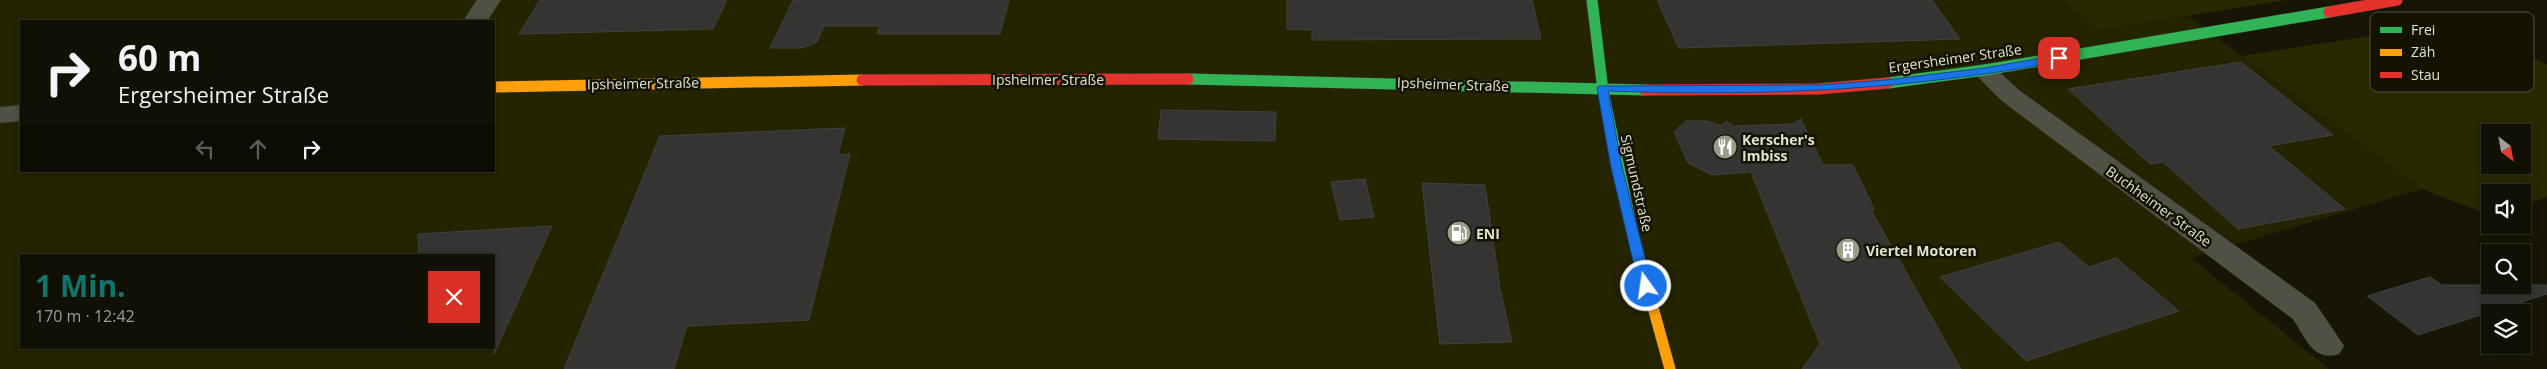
<!DOCTYPE html>
<html lang="de">
<meta charset="utf-8">
<style>
body{margin:0;font-family:"Open Sans",sans-serif;background:#1e1e13;color:#f1f3f6;height:100vh;display:flex;flex-direction:column;font-size:19px;white-space:nowrap}
*{box-sizing:border-box;margin:0}
p{font-size:16px;color:#9c9d9a}
.icon{flex:none;width:28px;height:28px;fill:none;stroke:currentColor;stroke-width:2;stroke-linecap:round;stroke-linejoin:round}
.map{position:relative;flex:1;overflow:hidden}
.panel{position:absolute;left:20px;top:254px;width:475px;height:95px;display:flex;flex-direction:column;background:#111004;border-radius:0px;box-shadow:0 2px 8px #0003,0 0 0 1px #303026}
.panel>*{flex:none}
.banner{position:absolute;left:20px;top:20px;width:475px;height:152px;border-radius:0px;box-shadow:0 2px 8px #0003,0 0 0 1px #303026;background:#111004;color:#f1f3f6;overflow:hidden}
.needle{width:32px;rotate:149deg}
.buttons{position:absolute;left:2481px;top:124px;display:grid;gap:10px}
.buttons a{display:grid;place-items:center;width:50px;height:50px;border-radius:0px;background:#111004;box-shadow:0 2px 8px #0003,0 0 0 1px #303026;font-size:25px}
.pin{position:absolute;display:grid;place-items:center;width:42px;height:42px;color:#fff;margin:-21px;border-radius:10px;box-shadow:0 2px 8px #0006}
.me{position:absolute;width:55px;margin:-28px;rotate:346deg;stroke-linejoin:round;filter:drop-shadow(0 0 4px #0008)}
.turn{display:flex;align-items:center;gap:18px;height:105px;padding:0 15px;font-size:22px}
.turn .icon{width:65px;height:65px;stroke-width:2.5}
.turn b{display:block;font-size:35px;line-height:42px}
.lanes{display:flex;align-items:center;height:48px;padding:0 15px;background:#0003;justify-content:center;gap:25px;direction:ltr}
.lanes .off{opacity:.35}
.round{display:grid;place-items:center;flex:none;width:52px;height:52px;border-radius:0px;background:#1e1e13}
.headline{display:flex;align-items:center;justify-content:space-between;height:85px;padding:0 15px}
h1{font-size:30px;font-weight:700;line-height:38px;color:#0f766e}
.map>svg:first-child{display:block}
.built{fill:#242401;fill-rule:evenodd}
.green{fill:#282801;fill-rule:evenodd}
.building{fill:#353433;stroke:#41403f}
.lines{fill:none;stroke-linecap:round;stroke-linejoin:round}
.street-casing{stroke:#2f2e25;stroke-width:1}
.fast-casing{stroke:#2f2e25;stroke-width:12}
.slow-casing{stroke:#2f2e25;stroke-width:12}
.jam-casing{stroke:#2f2e25;stroke-width:12}
.street{fill:#515044;fill-rule:evenodd}
.fast{stroke:#30b455;stroke-width:11}
.slow{stroke:#ff9f0a;stroke-width:11}
.jam{stroke:#e5322d;stroke-width:11}
.route{fill:#1a73e8;stroke:#114b97}
.labels{text-anchor:middle;dominant-baseline:central;stroke-width:5;stroke-linejoin:round;paint-order:stroke}
.street-label{font-size:14px;fill:#e1e2d0;stroke:#141300}
.poi-label{font-size:14px;font-weight:bold;fill:#e1e2d0;stroke:#141300;text-anchor:start}
.key{fill:#141300;stroke:#52513e;stroke-width:1}
.key-label{font-size:14px;fill:#e1e2d0}
</style>
<div class="map">
<svg width="2547" height="369" viewBox="0 0 2547 369">
<rect width="100%" height="100%" fill="#171606"/>
<path class="built" d="M 0,0 L 2062,0 L 2098,29 L 2189,16 L 2241,56 L 2422,189 L 2191,258 L 2329,369 L 0,369 ZM 21,21 L 494,21 L 494,171 L 21,171 ZM 21,255 L 494,255 L 494,348 L 21,348 Z"/>
<path class="green" d="M 2062,0 L 2287,0 L 2098,30 Z
M 2467,21 L 2547,65 L 2547,197 L 2523,205 L 2522,192 L 2490,192 L 2490,215 L 2422,189 L 2241,56 ZM 2490,132 L 2522,132 L 2522,165 L 2490,165 Z"/>
<path class="building" d="M 540,0 L 727,0 L 713,29 L 519,34 Z
M 793,0 L 1009,0 L 1000,34 L 877,34 L 880,26 L 824,26 L 817,42 L 802,48 L 770,48 Z
M 1287,0 L 1532,0 L 1541,39 L 1312,40 L 1312,30 L 1287,29 Z
M 1657,0 L 1932,0 L 1960,39 L 1679,48 Z
M 2241,62 L 2333,135 L 2269,146 L 2345,209 L 2238,229 L 2163,162 L 2150,164 L 2068,89 Z
M 1161,110 L 1276,112 L 1275,141 L 1158,139 Z
M 1801,119 L 1823,165 L 1853,165 L 1874,209 L 1871,210 L 1961,369 L 1802,369 L 1820,344 L 1751,172 L 1712,175 L 1688,163 L 1674,132 L 1686,121 L 1708,121 L 1721,126 L 1726,121 L 1734,126 L 1792,124 Z
M 845,128 L 838,155 L 850,154 L 809,320 L 687,326 L 674,369 L 564,369 L 660,136 Z
M 1365,179 L 1374,217 L 1340,220 L 1331,182 Z
M 1422,183 L 1485,185 L 1500,288 L 1512,342 L 1440,344 Z
M 552,226 L 494,354 L 494,255 L 419,255 L 418,234 Z
M 2059,242 L 2089,267 L 2116,258 L 2179,311 L 2026,361 L 1940,277 Z
M 2430,277 L 2442,285 L 2547,285 L 2547,294 L 2418,335 L 2367,296 Z"/>
<g class="lines">
<defs>
<path id="street" d="M 477,0 L 501,0 L 487,21 L 463,21 Z
M 1984,64 L 1993,66 L 2020,91 L 2315,303 L 2344,346 L 2339,354 C 2313,362 2306,338 2293,319 L 2002,101 L 1972,71 L 1975,66 Z
M 21,105 L 21,121 L 0,123 L 0,107 Z"/>
<path id="fast" d="M 1592,0 L 1603,91 L 1634,239
M 1188,79 L 1645,90
M 1888,83 L 1985,70 L 2329,12"/>
<path id="slow" d="M 494,87 L 862,80
M 1634,239 L 1670,369"/>
<path id="jam" d="M 2329,12 L 2397,0
M 862,80 L 1188,79
M 1645,90 L 1818,89 L 1888,83"/>
</defs>
<use href="#street" class="street-casing"/>
<use href="#fast" class="fast-casing"/>
<use href="#slow" class="slow-casing"/>
<use href="#jam" class="jam-casing"/>
<use href="#street" class="street"/>
<use href="#fast" class="fast"/>
<use href="#slow" class="slow"/>
<use href="#jam" class="jam"/>
</g>
<path class="route" d="M 2059,55 L 2064,58 L 2063,60 C 2025,69 1985,74 1946,79 C 1834,93 1722,95 1608,91 L 1622,167 L 1652,286 L 1646,290 L 1639,286 L 1611,167 L 1597,88 L 1599,86 L 1819,85 L 1886,80 L 1984,68 Z"/>
<defs>
<symbol id="restaurant-disc" viewBox="-11 -11 22 22"><circle r="9.5" fill="#9a9b89" stroke="#141300"/><path d="M-5-6h1v4h1v-4h1v4h1v-4h1v5L-1.5 .5V6h-2V.5L-5-1ZM5-6V6H3V1.5H1.5Q1.5-4 5-6Z" fill="#fff"/></symbol>
<symbol id="fuel-disc" viewBox="-11 -11 22 22"><circle r="9.5" fill="#9a9b89" stroke="#141300"/><path d="M-5.5-6h7V0h2V4h1.3V-2.5L3-4.5l.8-.8L6-3V5H2.5V1h-1V6h-7ZM-4.2-4.7v3.2H.2V-4.7Z" fill="#fff"/></symbol>
<symbol id="building-disc" viewBox="-11 -11 22 22"><circle r="9.5" fill="#9a9b89" stroke="#141300"/><path d="M-4-6H4V6H1V3H-1V6H-4ZM-2.5-4.3h1.7v1.8h-1.7ZM.8-4.3h1.7v1.8H.8ZM-2.5-1h1.7V.8h-1.7ZM.8-1h1.7V.8H.8Z" fill="#fff"/></symbol>
</defs>
<g fill-rule="evenodd">
<use href="#restaurant-disc" x="1711" y="133" width="28" height="28"/>
<use href="#fuel-disc" x="1445" y="219" width="28" height="28"/>
<use href="#building-disc" x="1834" y="236" width="28" height="28"/>
</g>
<g class="labels">
<g class="street-label">
<text transform="translate(1955 58) rotate(-8)">Ergersheimer Straße</text>
<text x="1048" y="79">Ipsheimer Straße</text>
<text transform="translate(643 83) rotate(-1)">Ipsheimer Straße</text>
<text transform="translate(1453 84) rotate(2)">Ipsheimer Straße</text>
<text transform="translate(1637 183) rotate(77)">Sigmundstraße</text>
<text transform="translate(2159 206) rotate(36)">Buchheimer Straße</text>
</g>
<g class="poi-label">
<text x="1742" y="139">Kerscher's<tspan x="1742" dy="16">Imbiss</tspan></text>
<text x="1476" y="233">ENI</text>
<text x="1866" y="250">Viertel Motoren</text>
</g>
</g>
<rect x="2370" y="12" width="164" height="80" rx="8" class="key"/>
<rect x="2380" y="27" width="22" height="6" fill="#30b455"/>
<rect x="2380" y="49" width="22" height="7" fill="#ff9f0a"/>
<rect x="2380" y="72" width="22" height="6" fill="#e5322d"/>
<g class="key-label">
<text x="2411" y="35">Frei</text>
<text x="2411" y="57">Zäh</text>
<text x="2411" y="80">Stau</text>
</g>
</svg>
<div class="buttons">
<a><svg class="needle" viewBox="-14 -14 28 28"><path d="M0-13l5 13h-10z" fill="#e53935"/><path d="M0 13l5-13h-10z" fill="#9c9d9a"/></svg></a>
<a><svg class="icon" aria-label="sound" viewBox="0 0 24 24"><path d="M4 9h4l5-4v14l-5-4H4zM17 9q2 3 0 6"/></svg></a>
<a><svg class="icon" aria-label="search" viewBox="0 0 24 24"><circle cx="10" cy="10" r="6"/><path d="M15 15l6 6"/></svg></a>
<a><svg class="icon" aria-label="layers" viewBox="0 0 24 24"><path d="M12 4l9 5-9 5-9-5zM3 14l9 5 9-5"/></svg></a>
</div>
<div class="pin" style="left:2059px;top:58px;background:#d93025"><svg class="icon" aria-label="arrive" viewBox="0 0 24 24"><path d="M6 21V4h12l-3 4 3 4H6"/></svg></div>
<svg class="me" style="left:1646px;top:286px" viewBox="-20 -20 40 40"><circle r="17" fill="#1a73e8" stroke="#fff" stroke-width="3"/><path d="M0-11L8 9 0 5-8 9z" fill="#fff"/></svg>
<div class="banner">
<div class="turn"><svg class="icon" aria-label="right" viewBox="0 0 24 24"><path d="M7 20v-9h11M14 6l5 5-5 5"/></svg><div><b>60 m</b>Ergersheimer Straße</div></div>
<div class="lanes"><svg class="icon off" aria-label="left" viewBox="0 0 24 24"><path d="M17 20v-9H6M10 6l-5 5 5 5"/></svg><svg class="icon off" aria-label="ahead" viewBox="0 0 24 24"><path d="M12 20V5M6 11l6-6 6 6"/></svg><svg class="icon" aria-label="right" viewBox="0 0 24 24"><path d="M7 20v-9h11M14 6l5 5-5 5"/></svg></div>
</div>
<section class="panel">
<div class="headline"><div><h1>1 Min.</h1><p>170 m · 12:42</p></div><a class="round" style="background:#d93025;color:#fff"><svg class="icon" aria-label="close" viewBox="0 0 24 24"><path d="M6 6l12 12M18 6L6 18"/></svg></a></div>
</section>
</div>
